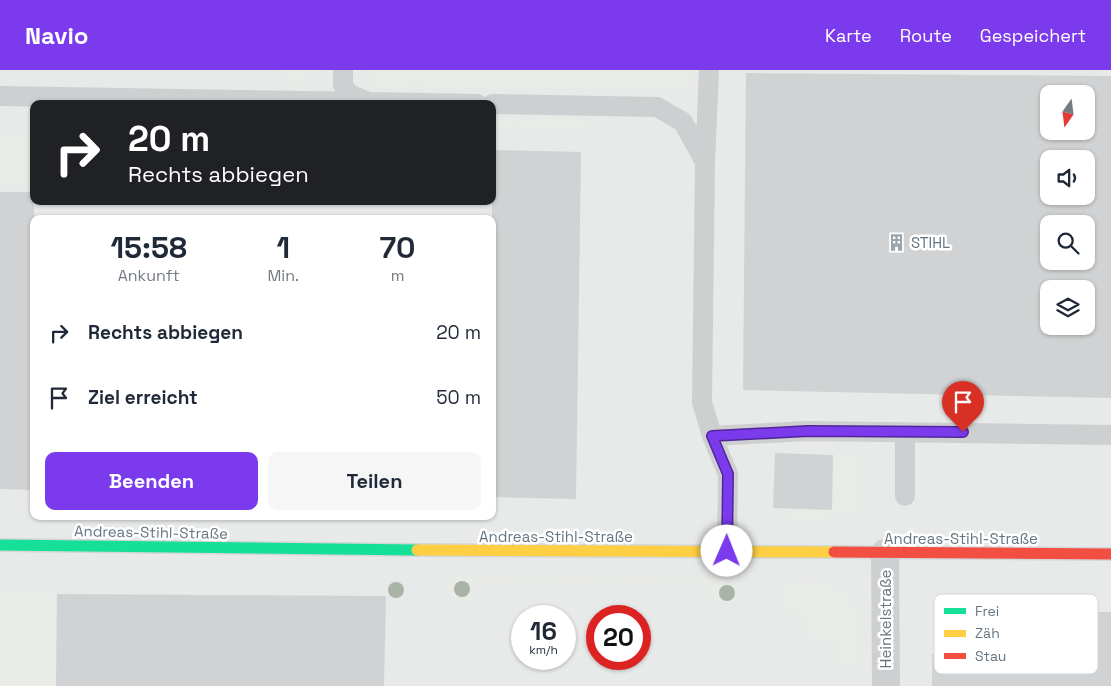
<!DOCTYPE html>
<html lang="de">
<meta charset="utf-8">
<style>
body{margin:0;font-family:"Space Grotesk",sans-serif;background:#f6f6f7;color:#1f2937;height:100vh;display:flex;flex-direction:column;font-size:19px;white-space:nowrap}
*{box-sizing:border-box;margin:0}
p{font-size:16px;color:#747a83}
.icon{flex:none;width:28px;height:28px;fill:none;stroke:currentColor;stroke-width:2;stroke-linecap:round;stroke-linejoin:round}
.map{position:relative;flex:1;overflow:hidden}
.sheet{position:absolute;left:30px;top:145px;width:466px;height:305px;display:flex;flex-direction:column;background:#fff;border-radius:10px;box-shadow:0 1px 4px #0004}
.sheet>*{flex:none}
.top-card{position:absolute;left:30px;top:30px;width:466px;height:105px;border-radius:10px;box-shadow:0 1px 4px #0004;background:#202124;color:#fff;overflow:hidden}
.needle{width:32px;rotate:194deg}
.buttons{position:absolute;left:1040px;top:15px;display:grid;gap:10px}
.buttons a{display:grid;place-items:center;width:55px;height:55px;border-radius:10px;background:#fff;box-shadow:0 1px 4px #0004;font-size:25px}
.speed{position:absolute;left:511px;top:535px;display:flex;gap:10px;font-size:25px;font-weight:700;text-align:center}
.speed>*{display:grid;place-content:center;width:65px;height:65px;border-radius:50%;background:#fff;box-shadow:0 1px 4px #0004;line-height:1}
.speed small{font-size:12px;font-weight:400}
.speed .limit{border:8px solid #d22;background:#fff;color:#111}
.pin{position:absolute;display:grid;place-items:center;width:42px;height:42px;color:#fff;margin:-51px -21px;border-radius:50% 50% 50% 0;rotate:-45deg;box-shadow:0 0 5px #0007}
.pin .icon{rotate:45deg}
.me{position:absolute;width:55px;margin:-28px;rotate:1deg;stroke-linejoin:round;filter:drop-shadow(0 0 4px #0008)}
.turn{display:flex;align-items:center;gap:18px;height:105px;padding:0 15px;font-size:22px}
.turn .icon{width:65px;height:65px;stroke-width:2.5}
.turn b{display:block;font-size:35px;line-height:42px}
.eta{display:flex;justify-content:space-evenly;align-items:center;height:85px;text-align:center}
.eta b{font-size:30px;font-weight:700;line-height:35px}
.cta{display:flex;gap:10px;margin-top:auto;padding:10px 15px}
.cta a{flex:1;height:58px;border-radius:10px;background:#7c3aed;color:#fff;font-size:20px;font-weight:700;line-height:58px;text-align:center}
.cta a+a{background:#f6f6f7;color:#1f2937}
ul{padding:0;list-style:none}
li{display:flex;align-items:center;gap:15px;height:65px;padding:0 15px}
li div{flex:1}
li b{display:block;font-size:19px}
li em{font-style:normal}
header{display:flex;align-items:center;gap:30px;box-sizing:border-box;height:70px;padding:0 25px;background:#7c3aed;color:#fff}
header strong{font-size:24px}
nav{display:flex;gap:28px;margin-inline-start:auto;font-size:18px}
.map>svg:first-child{display:block}
.built{fill:#e8e9e9;fill-rule:evenodd}
.green{fill:#e8ebe6}
.building{fill:#d0d2d3;fill-rule:evenodd}
.lines{fill:none;stroke-linecap:round;stroke-linejoin:round}
.fast-casing{stroke:#d5d6d7;stroke-width:14}
.slow-casing{stroke:#d5d6d7;stroke-width:14}
.jam-casing{stroke:#d5d6d7;stroke-width:14}
.lane{stroke:#cecfd0;stroke-width:20}
.street{stroke:#cecfd0;stroke-width:28}
.fast{stroke:#16e098;stroke-width:11}
.slow{stroke:#ffcf43;stroke-width:11}
.jam{stroke:#f24e42;stroke-width:11}
.tree{fill:#a9b3a7}
.route-casing{stroke:#51269a;stroke-width:12}
.route{stroke:#7c3aed;stroke-width:9}
.labels{text-anchor:middle;dominant-baseline:central;stroke-width:5;stroke-linejoin:round;paint-order:stroke}
.poi-label{font-size:15px;fill:#657683;stroke:#fff;text-anchor:start}
.street-label{font-size:15px;fill:#657683;stroke:#fff}
.key{fill:#fff;stroke:#d1d6da;stroke-width:1}
.key-label{font-size:14px;fill:#657683}
</style>
<header>
<strong>Navio</strong>
<nav><a>Karte</a><a>Route</a><a>Gespeichert</a></nav>
</header>
<div class="map">
<svg width="1111" height="616" viewBox="0 0 1111 616">
<rect width="100%" height="100%" fill="#f9f9f9"/>
<path class="built" d="M 0,0 L 1111,0 L 1111,616 L 0,616 ZM 1049,24 L 1086,24 L 1086,61 L 1049,61 ZM 34,34 L 492,34 L 492,131 L 34,131 ZM 1049,89 L 1086,89 L 1086,126 L 1049,126 ZM 34,149 L 492,149 L 492,446 L 34,446 ZM 1049,154 L 1086,154 L 1086,191 L 1049,191 ZM 1049,219 L 1086,219 L 1086,256 L 1049,256 ZM 522,546 L 565,546 L 565,589 L 522,589 ZM 598,546 L 640,546 L 640,589 L 598,589 Z"/>
<path class="green" d="M 284,0 L 316,0 L 299,15 L 284,17 Z
M 371,0 L 693,0 L 692,13 L 684,19 L 371,16 Z
M 537,48 L 580,48 L 585,51 L 589,58 L 493,56 L 493,50 L 536,50 Z
M 1,64 L 34,64 L 34,113 L 0,112 Z
M 833,385 L 861,386 L 860,440 L 812,450 L 790,450 L 790,438 L 832,440 Z
M 448,506 L 732,510 L 732,532 L 708,531 L 708,514 L 474,511 L 475,532 L 461,532 L 449,525 Z
M 778,510 L 818,511 L 837,517 L 853,530 L 858,546 L 859,596 L 839,595 L 839,573 L 810,573 L 805,543 L 782,543 L 782,522 Z
M 0,524 L 57,524 L 56,616 L 0,616 Z"/>
<path class="building" d="M 746,3 L 1111,6 L 1111,328 L 743,320 ZM 1049,24 L 1086,24 L 1086,61 L 1049,61 ZM 1049,89 L 1086,89 L 1086,126 L 1049,126 ZM 1049,154 L 1086,154 L 1086,191 L 1049,191 ZM 1049,219 L 1086,219 L 1086,256 L 1049,256 Z
M 492,80 L 581,82 L 576,429 L 492,427 Z
M 0,122 L 34,122 L 34,420 L 0,419 Z
M 775,383 L 833,385 L 832,440 L 773,438 Z
M 57,524 L 386,526 L 384,616 L 56,616 Z
M 980,534 L 1052,534 L 1052,542 L 1111,542 L 1111,616 L 932,616 L 932,584 L 978,583 Z"/>
<g class="lines">
<defs>
<path id="fast" d="M 0,475 L 417,480"/>
<path id="slow" d="M 417,480 L 834,482"/>
<path id="jam" d="M 834,482 L 1111,484"/>
</defs>
<use href="#fast" class="fast-casing"/>
<use href="#slow" class="slow-casing"/>
<use href="#jam" class="jam-casing"/>
<path class="lane" d="M 343,0 L 343,15 L 349,24 L 368,32 L 477,34
M 0,26 L 368,32
M 492,34 L 657,37 L 683,52 L 705,92 L 702,332 L 712,366 L 728,404 L 727,481
M 705,92 L 709,0
M 712,366 L 807,361 L 1111,365
M 905,426 L 905,362"/>
<path class="street" d="M 885,483 L 886,616"/>
<use href="#fast" class="fast"/>
<use href="#slow" class="slow"/>
<use href="#jam" class="jam"/>
</g>
<g class="tree">
<circle cx="462" cy="519" r="8"/>
<circle cx="396" cy="520" r="8"/>
<circle cx="727" cy="523" r="8"/>
</g>
<g class="lines">
<defs>
<path id="route" d="M 727,481 L 728,404 L 712,366 L 808,361 L 963,362"/>
</defs>
<use href="#route" class="route-casing"/>
<use href="#route" class="route"/>
</g>
<defs>
<symbol id="building-bare" viewBox="-9 -9 18 18"><path d="M-4-6H4V6H1V3H-1V6H-4ZM-2.5-4.3h1.7v1.8h-1.7ZM.8-4.3h1.7v1.8H.8ZM-2.5-1h1.7V.8h-1.7ZM.8-1h1.7V.8H.8Z" fill="#99a4ac" stroke="#fff" stroke-width="2.5" paint-order="stroke"/></symbol>
</defs>
<g fill-rule="evenodd">
<use href="#building-bare" x="884" y="160" width="25" height="25"/>
</g>
<g class="labels">
<g class="poi-label">
<text x="911" y="172">STIHL</text>
</g>
<g class="street-label">
<text transform="translate(151 462) rotate(1)">Andreas-Stihl-Straße</text>
<text x="556" y="466">Andreas-Stihl-Straße</text>
<text x="961" y="468">Andreas-Stihl-Straße</text>
<text transform="translate(885 549) rotate(-90)">Heinkelstraße</text>
</g>
</g>
<rect x="934" y="524" width="164" height="80" rx="8" class="key"/>
<rect x="944" y="538" width="22" height="6" fill="#16e098"/>
<rect x="944" y="560" width="22" height="7" fill="#ffcf43"/>
<rect x="944" y="583" width="22" height="6" fill="#f24e42"/>
<g class="key-label">
<text x="975" y="546">Frei</text>
<text x="975" y="568">Zäh</text>
<text x="975" y="591">Stau</text>
</g>
</svg>
<div class="buttons">
<a><svg class="needle" viewBox="-14 -14 28 28"><path d="M0-13l5 13h-10z" fill="#e53935"/><path d="M0 13l5-13h-10z" fill="#747a83"/></svg></a>
<a><svg class="icon" aria-label="sound" viewBox="0 0 24 24"><path d="M4 9h4l5-4v14l-5-4H4zM17 9q2 3 0 6"/></svg></a>
<a><svg class="icon" aria-label="search" viewBox="0 0 24 24"><circle cx="10" cy="10" r="6"/><path d="M15 15l6 6"/></svg></a>
<a><svg class="icon" aria-label="layers" viewBox="0 0 24 24"><path d="M12 4l9 5-9 5-9-5zM3 14l9 5 9-5"/></svg></a>
</div>
<div class="speed"><div>16<small>km/h</small></div><div class="limit">20</div></div>
<div class="pin" style="left:963px;top:362px;background:#d93025"><svg class="icon" aria-label="arrive" viewBox="0 0 24 24"><path d="M6 21V4h12l-3 4 3 4H6"/></svg></div>
<svg class="me" style="left:727px;top:481px" viewBox="-20 -20 40 40"><circle r="19" fill="#fff"/><path d="M0-13L10 11 0 6-10 11z" fill="#7c3aed"/></svg>
<div class="top-card">
<div class="turn"><svg class="icon" aria-label="right" viewBox="0 0 24 24"><path d="M7 20v-9h11M14 6l5 5-5 5"/></svg><div><b>20 m</b>Rechts abbiegen</div></div>
</div>
<section class="sheet">
<div class="eta">
<div><b>15:58</b><p>Ankunft</p></div>
<div><b>1</b><p>Min.</p></div>
<div><b>70</b><p>m</p></div>
</div>
<ul>
<li><svg class="icon" aria-label="right" viewBox="0 0 24 24"><path d="M7 20v-9h11M14 6l5 5-5 5"/></svg><div><b>Rechts abbiegen</b></div><em>20 m</em></li>
<li><svg class="icon" aria-label="arrive" viewBox="0 0 24 24"><path d="M6 21V4h12l-3 4 3 4H6"/></svg><div><b>Ziel erreicht</b></div><em>50 m</em></li>
</ul>
<div class="cta"><a>Beenden</a><a>Teilen</a></div>
</section>
</div>
